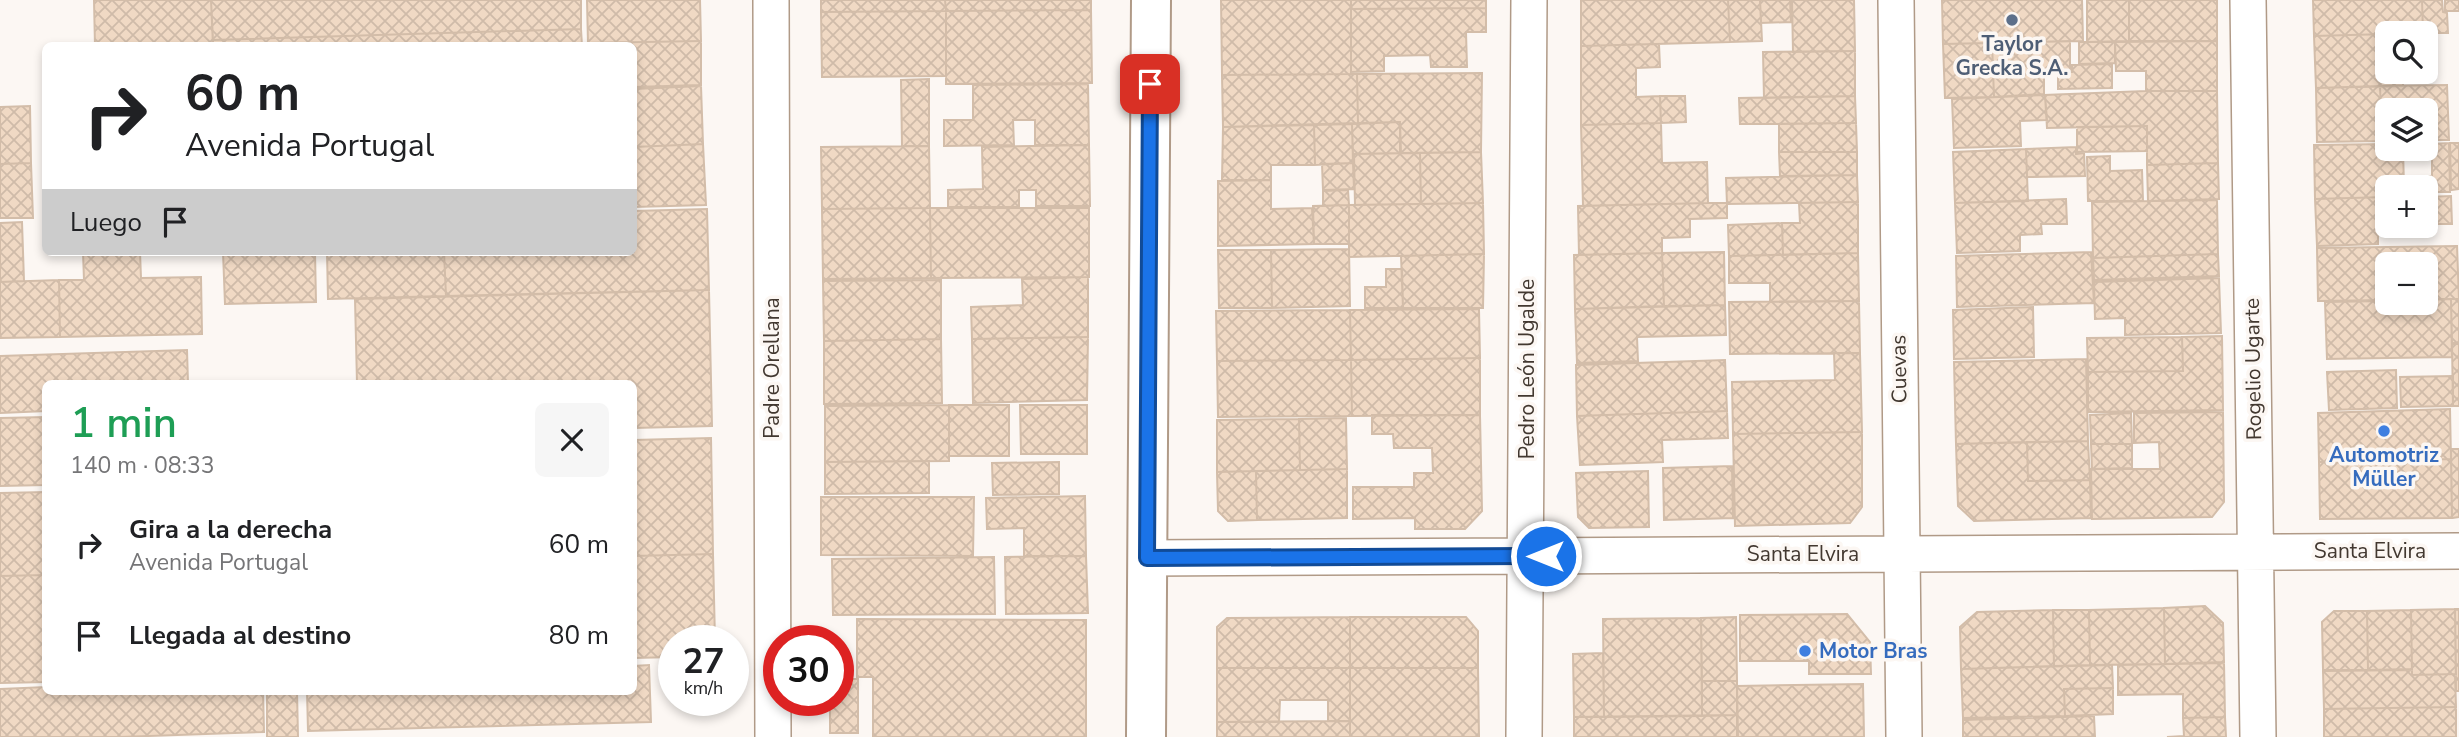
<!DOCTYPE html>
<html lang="es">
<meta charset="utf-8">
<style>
body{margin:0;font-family:"Nunito Sans",sans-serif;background:#f6f6f6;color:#202124;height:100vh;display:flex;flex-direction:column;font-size:26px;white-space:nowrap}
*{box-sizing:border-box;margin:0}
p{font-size:23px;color:#757577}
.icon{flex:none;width:38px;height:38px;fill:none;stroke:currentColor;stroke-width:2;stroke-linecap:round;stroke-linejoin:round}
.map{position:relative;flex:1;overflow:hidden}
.details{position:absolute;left:42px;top:380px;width:595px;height:315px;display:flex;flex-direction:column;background:#fff;border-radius:10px;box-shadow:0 4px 10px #0003}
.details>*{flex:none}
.top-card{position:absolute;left:42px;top:42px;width:595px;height:214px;border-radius:10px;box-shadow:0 4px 10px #0003;background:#fff;color:#202124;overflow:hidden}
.tools{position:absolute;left:2375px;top:21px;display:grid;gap:14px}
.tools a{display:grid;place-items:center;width:63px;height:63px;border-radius:10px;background:#fff;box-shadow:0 4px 10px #0003;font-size:35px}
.speed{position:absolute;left:658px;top:625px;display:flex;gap:14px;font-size:35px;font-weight:700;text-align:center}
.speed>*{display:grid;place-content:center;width:91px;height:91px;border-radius:50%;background:#fff;box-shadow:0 4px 10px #0003;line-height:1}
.speed small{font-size:18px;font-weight:400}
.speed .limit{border:10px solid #d22;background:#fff;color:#111}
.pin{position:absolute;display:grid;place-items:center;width:60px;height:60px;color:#fff;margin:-30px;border-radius:14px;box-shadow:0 4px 10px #0006}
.me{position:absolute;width:77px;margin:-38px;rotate:270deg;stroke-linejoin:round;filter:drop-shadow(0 0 5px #0008)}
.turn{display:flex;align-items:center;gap:24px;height:147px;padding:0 28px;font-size:32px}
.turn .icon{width:91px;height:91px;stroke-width:2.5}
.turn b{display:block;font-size:49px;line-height:60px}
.then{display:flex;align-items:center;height:66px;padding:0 28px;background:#0003;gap:14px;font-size:26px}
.round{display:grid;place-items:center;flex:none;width:74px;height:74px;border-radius:10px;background:#f6f6f6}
.headline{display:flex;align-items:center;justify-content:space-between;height:119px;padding:0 28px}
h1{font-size:42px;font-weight:600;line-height:52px;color:#1e9e55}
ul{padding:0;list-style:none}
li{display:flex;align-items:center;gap:21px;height:91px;padding:0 28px}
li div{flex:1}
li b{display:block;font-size:26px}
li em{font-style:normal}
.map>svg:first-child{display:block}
.building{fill:url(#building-cross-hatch);stroke:#d3bda9;stroke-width:2}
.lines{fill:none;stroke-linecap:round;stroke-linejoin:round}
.street-casing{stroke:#b09a87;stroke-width:38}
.secondary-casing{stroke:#b09a87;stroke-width:42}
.street{stroke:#fff;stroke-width:35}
.secondary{stroke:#fff;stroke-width:38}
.route-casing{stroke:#114b97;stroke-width:18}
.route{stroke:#1a73e8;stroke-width:12}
.service-dot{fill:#5c6f8a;stroke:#fcf7f3;stroke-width:2.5}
.shop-dot{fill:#3f7fe0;stroke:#fcf7f3;stroke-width:2.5}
.labels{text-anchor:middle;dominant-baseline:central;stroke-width:7;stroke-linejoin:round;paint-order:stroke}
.service-label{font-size:21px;font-weight:bold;fill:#4e5e75;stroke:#fcf7f3}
.street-label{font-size:21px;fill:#423830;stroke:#fcf7f3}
.shop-label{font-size:21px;font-weight:bold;fill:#366cbe;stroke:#fcf7f3}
</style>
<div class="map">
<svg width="2459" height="737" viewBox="0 0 2459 737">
<defs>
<pattern id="building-cross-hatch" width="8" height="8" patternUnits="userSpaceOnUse" patternTransform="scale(1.75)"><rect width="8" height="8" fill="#f0d9c4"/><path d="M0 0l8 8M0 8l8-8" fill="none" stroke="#cfbba9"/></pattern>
</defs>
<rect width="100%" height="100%" fill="#fcf7f3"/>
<path class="building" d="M 94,0 L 211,0 L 213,46 L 95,46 Z
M 211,0 L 581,0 L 581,29 L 213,40 Z
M 587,0 L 700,0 L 701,41 L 588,43 Z
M 821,0 L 945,0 L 946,11 L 821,12 Z
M 945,0 L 1091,0 L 1091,10 L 946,11 Z
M 1221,0 L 1351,0 L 1351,74 L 1222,75 Z
M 1351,0 L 1486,0 L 1486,8 L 1351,9 Z
M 1581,0 L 1728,0 L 1730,42 L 1581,46 Z
M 1728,0 L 1760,0 L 1762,41 L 1730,42 Z
M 1760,0 L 1790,0 L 1791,22 L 1761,23 Z
M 1792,0 L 1854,0 L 1855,51 L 1793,52 Z
M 1942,0 L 2082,0 L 2083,41 L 1943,44 Z
M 2087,0 L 2129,0 L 2129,41 L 2087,42 Z
M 2129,0 L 2217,0 L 2217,41 L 2129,41 Z
M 2313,0 L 2422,0 L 2423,33 L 2314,36 Z
M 2422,0 L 2442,0 L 2443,12 L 2447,13 L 2448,33 L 2423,33 Z
M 2445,0 L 2459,0 L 2459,11 L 2445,11 Z
M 1486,8 L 1486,32 L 1466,32 L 1467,67 L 1431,67 L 1430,55 L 1384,56 L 1384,71 L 1351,72 L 1351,9 Z
M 1091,10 L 1092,83 L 946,84 L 946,11 Z
M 946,11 L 946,76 L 822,77 L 821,12 Z
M 581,29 L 582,46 L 213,46 L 213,40 Z
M 2387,34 L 2387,72 L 2403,72 L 2403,86 L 2316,88 L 2314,36 Z
M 701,41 L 701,85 L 634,87 L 634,46 L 588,46 L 588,43 Z
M 2070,41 L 2070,72 L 2044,72 L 2044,94 L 1994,97 L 1992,43 Z
M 2217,41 L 2217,91 L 2146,91 L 2146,71 L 2116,71 L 2115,42 Z
M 2079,42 L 2115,42 L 2115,63 L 2079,64 Z
M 1992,43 L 1994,97 L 1945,98 L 1943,44 Z
M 1659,44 L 1660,67 L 1636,68 L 1636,97 L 1660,96 L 1661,123 L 1581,125 L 1581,46 Z
M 1855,51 L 1855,96 L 1764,98 L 1763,52 Z
M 2112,64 L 2112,88 L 2058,89 L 2058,72 L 2072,72 L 2072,65 Z
M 1482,73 L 1481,152 L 1401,153 L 1400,122 L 1358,123 L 1357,74 Z
M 1351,74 L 1357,74 L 1358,123 L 1223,127 L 1222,75 Z
M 929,79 L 929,146 L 902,146 L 901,80 Z
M 1088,84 L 1089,145 L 1035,145 L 1035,120 L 1013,120 L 1014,145 L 944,146 L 944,120 L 973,120 L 973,85 Z
M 2447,85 L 2449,140 L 2426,140 L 2426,110 L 2387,110 L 2387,141 L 2382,141 L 2380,86 Z
M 701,86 L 703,144 L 634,147 L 634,89 Z
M 2380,86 L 2382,141 L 2317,142 L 2316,88 Z
M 2146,91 L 2217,91 L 2218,163 L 2147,165 L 2147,126 L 2047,128 L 2045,95 Z
M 2045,95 L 2047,120 L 2020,121 L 2021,146 L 1954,148 L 1952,99 Z
M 1660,96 L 1685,96 L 1686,122 L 1661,123 Z
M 1855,96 L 1856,123 L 1740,124 L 1739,98 Z
M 30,106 L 31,163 L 0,164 L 0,107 Z
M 1400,122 L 1400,153 L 1353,154 L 1352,124 Z
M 1661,123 L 1662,163 L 1707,162 L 1708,203 L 1583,206 L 1581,125 Z
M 1856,123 L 1857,152 L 1779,152 L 1779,124 Z
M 1352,124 L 1353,163 L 1315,165 L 1314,125 Z
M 1314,125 L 1315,165 L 1271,165 L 1271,180 L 1222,180 L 1223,127 Z
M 2147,126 L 2147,151 L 2077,152 L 2077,127 Z
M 2449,143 L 2450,192 L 2426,192 L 2426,187 L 2409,187 L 2409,176 L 2432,176 L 2432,144 Z
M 2450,143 L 2459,143 L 2459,189 L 2451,190 Z
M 703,144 L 706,205 L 634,207 L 634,147 Z
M 2387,144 L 2387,149 L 2403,149 L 2404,187 L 2387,187 L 2387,197 L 2315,199 L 2314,145 Z
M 1089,145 L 1090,206 L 1036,206 L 1036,190 L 1019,190 L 1019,207 L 948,207 L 948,190 L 983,189 L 982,147 Z
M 929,146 L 930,208 L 822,209 L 821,147 Z
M 2076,147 L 2076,154 L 2084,153 L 2085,176 L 2027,177 L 2026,149 Z
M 2026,149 L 2028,201 L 1955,203 L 1953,152 Z
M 1481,152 L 1483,203 L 1421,204 L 1420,153 Z
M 1779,152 L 1857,152 L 1857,175 L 1780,176 Z
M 1420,153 L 1421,204 L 1355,205 L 1354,154 Z
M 2110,156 L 2110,171 L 2142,170 L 2143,201 L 2088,201 L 2087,157 Z
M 31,163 L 33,218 L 0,218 L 0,164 Z
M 1353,163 L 1354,189 L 1323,190 L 1322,164 Z
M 2218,163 L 2219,199 L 2148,201 L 2147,165 Z
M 1857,175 L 1858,202 L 1727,204 L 1726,178 Z
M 1271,180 L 1271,209 L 1312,208 L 1314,244 L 1218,246 L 1218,181 Z
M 1348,190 L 1349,205 L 1323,206 L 1323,191 Z
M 2451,196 L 2452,224 L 2426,224 L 2426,197 Z
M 2387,197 L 2387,225 L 2378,225 L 2378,244 L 2317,246 L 2315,199 Z
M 2066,199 L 2067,224 L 2041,224 L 2042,234 L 2020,235 L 2020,251 L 1957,253 L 1955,203 Z
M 2217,200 L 2218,254 L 2093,258 L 2092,202 Z
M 1858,202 L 1858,253 L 1783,255 L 1782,223 L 1800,223 L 1799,203 Z
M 1483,203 L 1484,254 L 1349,257 L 1349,205 Z
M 1708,203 L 1727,203 L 1727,218 L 1690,219 L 1690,237 L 1662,238 L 1662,253 L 1579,255 L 1578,206 Z
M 1349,205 L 1349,244 L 1314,244 L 1313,206 Z
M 930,208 L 931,278 L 823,279 L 822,209 Z
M 930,208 L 1089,208 L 1089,277 L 931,278 Z
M 707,209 L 709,290 L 446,296 L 444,252 L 634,252 L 634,211 Z
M 22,222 L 24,281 L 0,282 L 0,223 Z
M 1782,223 L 1783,255 L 1729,256 L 1728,225 Z
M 2457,246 L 2459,299 L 2426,299 L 2426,264 L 2387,264 L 2387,300 L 2318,301 L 2317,248 Z
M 1349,249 L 1350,306 L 1272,308 L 1271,250 Z
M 1218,250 L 1271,250 L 1272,308 L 1219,308 Z
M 83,252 L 140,252 L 141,278 L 201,277 L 202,334 L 60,337 L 59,280 L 84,280 Z
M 223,252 L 315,252 L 316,302 L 225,304 Z
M 327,252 L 444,252 L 446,296 L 328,299 Z
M 1724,252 L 1725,305 L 1664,306 L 1662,253 Z
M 2091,252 L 2094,303 L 1957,307 L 1956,256 Z
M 1662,253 L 1664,306 L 1575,309 L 1574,255 Z
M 1858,253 L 1859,301 L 1770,302 L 1770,283 L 1729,283 L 1729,256 Z
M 1484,254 L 1483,308 L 1403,308 L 1401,256 Z
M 2218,254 L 2219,276 L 2094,280 L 2093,258 Z
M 1386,269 L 1402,269 L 1403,308 L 1365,308 L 1365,287 L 1386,287 Z
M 1088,277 L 1088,337 L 972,339 L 971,307 L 1023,305 L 1022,279 Z
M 2219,278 L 2221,333 L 2125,335 L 2125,318 L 2095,319 L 2094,282 Z
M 59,280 L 60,337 L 0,338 L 0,282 Z
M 941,280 L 941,339 L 824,341 L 823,281 Z
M 709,290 L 712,426 L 634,428 L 634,383 L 357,383 L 355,299 Z
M 2451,299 L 2452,357 L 2327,359 L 2325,302 L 2387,301 L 2387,303 L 2426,303 L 2426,300 Z
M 2451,299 L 2459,299 L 2459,343 L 2452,343 Z
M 1859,301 L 1860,353 L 1730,354 L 1729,302 Z
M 1725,305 L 1726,335 L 1637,337 L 1638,361 L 1577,363 L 1575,309 Z
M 2033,307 L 2034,357 L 1954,359 L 1953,310 Z
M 1479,309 L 1480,358 L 1351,360 L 1350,310 Z
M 1350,310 L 1351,360 L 1217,361 L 1216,311 Z
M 2222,336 L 2223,410 L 2088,412 L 2088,372 L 2183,371 L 2182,337 Z
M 1088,337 L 1087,400 L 973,403 L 972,339 Z
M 2182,337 L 2183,371 L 2088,372 L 2087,338 Z
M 941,339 L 942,403 L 824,404 L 824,341 Z
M 2452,344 L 2459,344 L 2459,406 L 2453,406 Z
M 187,350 L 188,383 L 46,383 L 46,411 L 0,413 L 0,356 Z
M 1834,353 L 1860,353 L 1862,432 L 1733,434 L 1732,382 L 1835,380 Z
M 1480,358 L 1480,415 L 1352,416 L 1351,360 Z
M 2086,359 L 2088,441 L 1956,444 L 1954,362 Z
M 1351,360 L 1352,416 L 1218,417 L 1217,361 Z
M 1725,360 L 1727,411 L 1577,416 L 1576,365 Z
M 2396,370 L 2397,408 L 2329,410 L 2327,372 Z
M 2453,376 L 2453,406 L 2401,407 L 2400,377 Z
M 949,405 L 1009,405 L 1009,456 L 949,456 Z
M 949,405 L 949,461 L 825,462 L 825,406 Z
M 1020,405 L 1087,405 L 1087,454 L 1021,454 Z
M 2450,409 L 2451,459 L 2319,462 L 2318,413 Z
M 1727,411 L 1728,438 L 1662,440 L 1663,462 L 1580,465 L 1577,416 Z
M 2223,412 L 2224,502 L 2212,517 L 2092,519 L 2091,469 L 2160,469 L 2159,442 L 2134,443 L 2134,413 Z
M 2131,413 L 2132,444 L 2091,444 L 2090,415 Z
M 1372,415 L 1480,415 L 1482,511 L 1465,529 L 1415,529 L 1415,518 L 1353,519 L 1353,487 L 1414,487 L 1414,473 L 1433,473 L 1432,448 L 1394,448 L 1393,434 L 1372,434 Z
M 46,417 L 46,485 L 0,486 L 0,418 Z
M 1346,418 L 1347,469 L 1300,470 L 1299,419 Z
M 1299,419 L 1300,470 L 1217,472 L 1217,420 Z
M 1862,432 L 1862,507 L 1850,523 L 1735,526 L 1733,434 Z
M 711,438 L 713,554 L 634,556 L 634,440 Z
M 2088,441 L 2090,480 L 2028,481 L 2027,442 Z
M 2027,442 L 2028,481 L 2090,480 L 2091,518 L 1974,521 L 1958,506 L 1956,444 Z
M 2091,444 L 2132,444 L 2132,468 L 2092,469 Z
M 2451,449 L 2459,449 L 2459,517 L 2452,518 Z
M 2451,459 L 2452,518 L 2320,519 L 2319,462 Z
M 929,461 L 929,493 L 825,494 L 825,462 Z
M 1059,462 L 1059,494 L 993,495 L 992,463 Z
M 1732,466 L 1733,518 L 1664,520 L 1663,468 Z
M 1347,469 L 1347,518 L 1257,520 L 1256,471 Z
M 1256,471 L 1257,520 L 1228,521 L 1218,511 L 1217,472 Z
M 1648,471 L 1649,527 L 1589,528 L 1578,517 L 1576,473 Z
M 46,492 L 46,575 L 0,576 L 0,493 Z
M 1085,496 L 1086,556 L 1024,556 L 1024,528 L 987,529 L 986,498 Z
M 821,497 L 974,497 L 973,556 L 821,555 Z
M 713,554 L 715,640 L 674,640 L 674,657 L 634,658 L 634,556 Z
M 1086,556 L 1088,613 L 1006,614 L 1005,557 Z
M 994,557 L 995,614 L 833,615 L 832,559 Z
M 46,575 L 46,682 L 0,683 L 0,576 Z
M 2205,606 L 2223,623 L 2224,662 L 2165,664 L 2164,608 Z
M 2164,608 L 2165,664 L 2090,665 L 2089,610 Z
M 2455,609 L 2456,674 L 2412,675 L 2411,610 Z
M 2455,609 L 2459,609 L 2459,691 L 2456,691 Z
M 2053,610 L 2089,610 L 2090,665 L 2054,666 Z
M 2053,610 L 2054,666 L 1961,669 L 1960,627 L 1977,612 Z
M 2411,610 L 2412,669 L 2368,670 L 2367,611 Z
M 2334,611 L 2367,611 L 2368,670 L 2323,670 L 2322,622 Z
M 1847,614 L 1870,642 L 1871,674 L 1809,674 L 1809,661 L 1740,661 L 1740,615 Z
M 1350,617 L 1350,668 L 1217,668 L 1217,627 L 1227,618 Z
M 1350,617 L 1466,617 L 1478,631 L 1478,668 L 1350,668 Z
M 1736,617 L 1737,681 L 1702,681 L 1701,618 Z
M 1701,618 L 1702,716 L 1604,717 L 1603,619 Z
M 857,619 L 1086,620 L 1086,737 L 873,737 L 873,677 L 857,677 Z
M 1603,653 L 1604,717 L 1574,717 L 1573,654 Z
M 2224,663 L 2225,717 L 2183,718 L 2183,694 L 2118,695 L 2118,665 Z
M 649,665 L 651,722 L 308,731 L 307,691 L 634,691 L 634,666 Z
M 2112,665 L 2113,688 L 2064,689 L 2065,716 L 1963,718 L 1961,669 Z
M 1217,668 L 1350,668 L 1350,721 L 1328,721 L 1328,700 L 1280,700 L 1279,722 L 1217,722 Z
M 1350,668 L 1478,668 L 1479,737 L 1350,737 Z
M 2412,670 L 2412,675 L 2455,674 L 2456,707 L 2324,709 L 2323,671 Z
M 838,679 L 858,679 L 858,733 L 830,733 L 830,700 L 838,700 Z
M 1702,681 L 1737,681 L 1737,715 L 1702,716 Z
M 1863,684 L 1864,737 L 1738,737 L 1737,686 Z
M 46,687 L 46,691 L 263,691 L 264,732 L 120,737 L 0,737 L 0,689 Z
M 2113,688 L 2113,714 L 2065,716 L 2064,689 Z
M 267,691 L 297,691 L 298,737 L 267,737 Z
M 2456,707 L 2456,737 L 2324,737 L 2324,709 Z
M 1737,715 L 1737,737 L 1574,737 L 1574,717 Z
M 2094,716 L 2095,737 L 1963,737 L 1963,720 Z
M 2225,717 L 2226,737 L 2167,737 L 2184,736 L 2183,718 Z
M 1350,721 L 1350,737 L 1217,737 L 1217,722 Z"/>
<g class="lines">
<defs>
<path id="street" d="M 771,0 L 773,737
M 1896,0 L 1904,737
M 2248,0 L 2258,737
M 1147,558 L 2459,551
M 1524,737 L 1529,0"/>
<path id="secondary" d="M 1146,737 L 1151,0"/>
</defs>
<use href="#street" class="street-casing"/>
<use href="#secondary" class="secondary-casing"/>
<use href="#street" class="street"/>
<use href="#secondary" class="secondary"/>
</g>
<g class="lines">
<defs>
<path id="route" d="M 1150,84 L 1147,558 L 1546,556"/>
</defs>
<use href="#route" class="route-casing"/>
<use href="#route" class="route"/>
</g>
<circle class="service-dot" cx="2012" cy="20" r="7"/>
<g class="shop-dot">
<circle cx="2384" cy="431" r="7"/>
<circle cx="1805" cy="651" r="7"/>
</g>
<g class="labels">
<g class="service-label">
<text x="2012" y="44">Taylor<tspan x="2012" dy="24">Grecka S.A.</tspan></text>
</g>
<g class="street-label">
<text transform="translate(772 368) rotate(-90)">Padre Orellana</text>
<text transform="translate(1527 369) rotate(-90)">Pedro León Ugalde</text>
<text transform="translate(1899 369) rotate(-91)">Cuevas</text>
<text transform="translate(2253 369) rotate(-91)">Rogelio Ugarte</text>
<text x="2370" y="551">Santa Elvira</text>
<text x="1803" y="554">Santa Elvira</text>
</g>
<g class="shop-label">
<text x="2384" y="455">Automotriz<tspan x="2384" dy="24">Müller</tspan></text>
<text x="1819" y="651" text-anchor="start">Motor Bras</text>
</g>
</g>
</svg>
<div class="tools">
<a><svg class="icon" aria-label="search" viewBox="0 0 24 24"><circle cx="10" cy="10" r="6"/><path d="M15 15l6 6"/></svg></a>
<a><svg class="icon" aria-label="layers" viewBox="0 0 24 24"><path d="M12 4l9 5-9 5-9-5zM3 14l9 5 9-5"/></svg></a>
<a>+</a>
<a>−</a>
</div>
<div class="speed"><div>27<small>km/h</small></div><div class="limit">30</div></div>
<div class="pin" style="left:1150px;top:84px;background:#d93025"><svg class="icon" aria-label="arrive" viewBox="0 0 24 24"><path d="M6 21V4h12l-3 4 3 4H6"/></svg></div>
<svg class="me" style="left:1546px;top:556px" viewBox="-20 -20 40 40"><circle r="17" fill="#1a73e8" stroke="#fff" stroke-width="3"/><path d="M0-11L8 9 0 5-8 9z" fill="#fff"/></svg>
<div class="top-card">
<div class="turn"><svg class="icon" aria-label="right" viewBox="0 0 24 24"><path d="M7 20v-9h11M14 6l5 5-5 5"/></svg><div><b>60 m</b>Avenida Portugal</div></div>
<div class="then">Luego<svg class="icon" aria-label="arrive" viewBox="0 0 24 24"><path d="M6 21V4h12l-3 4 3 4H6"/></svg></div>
</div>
<section class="details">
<div class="headline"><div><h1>1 min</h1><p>140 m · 08:33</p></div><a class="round"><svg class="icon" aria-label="close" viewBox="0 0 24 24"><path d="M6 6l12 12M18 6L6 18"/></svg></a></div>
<ul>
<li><svg class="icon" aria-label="right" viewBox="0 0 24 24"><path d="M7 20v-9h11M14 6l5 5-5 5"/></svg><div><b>Gira a la derecha</b><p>Avenida Portugal</p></div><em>60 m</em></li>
<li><svg class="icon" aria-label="arrive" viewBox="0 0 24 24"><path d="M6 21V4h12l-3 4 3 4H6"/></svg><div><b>Llegada al destino</b></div><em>80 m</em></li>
</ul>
</section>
</div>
